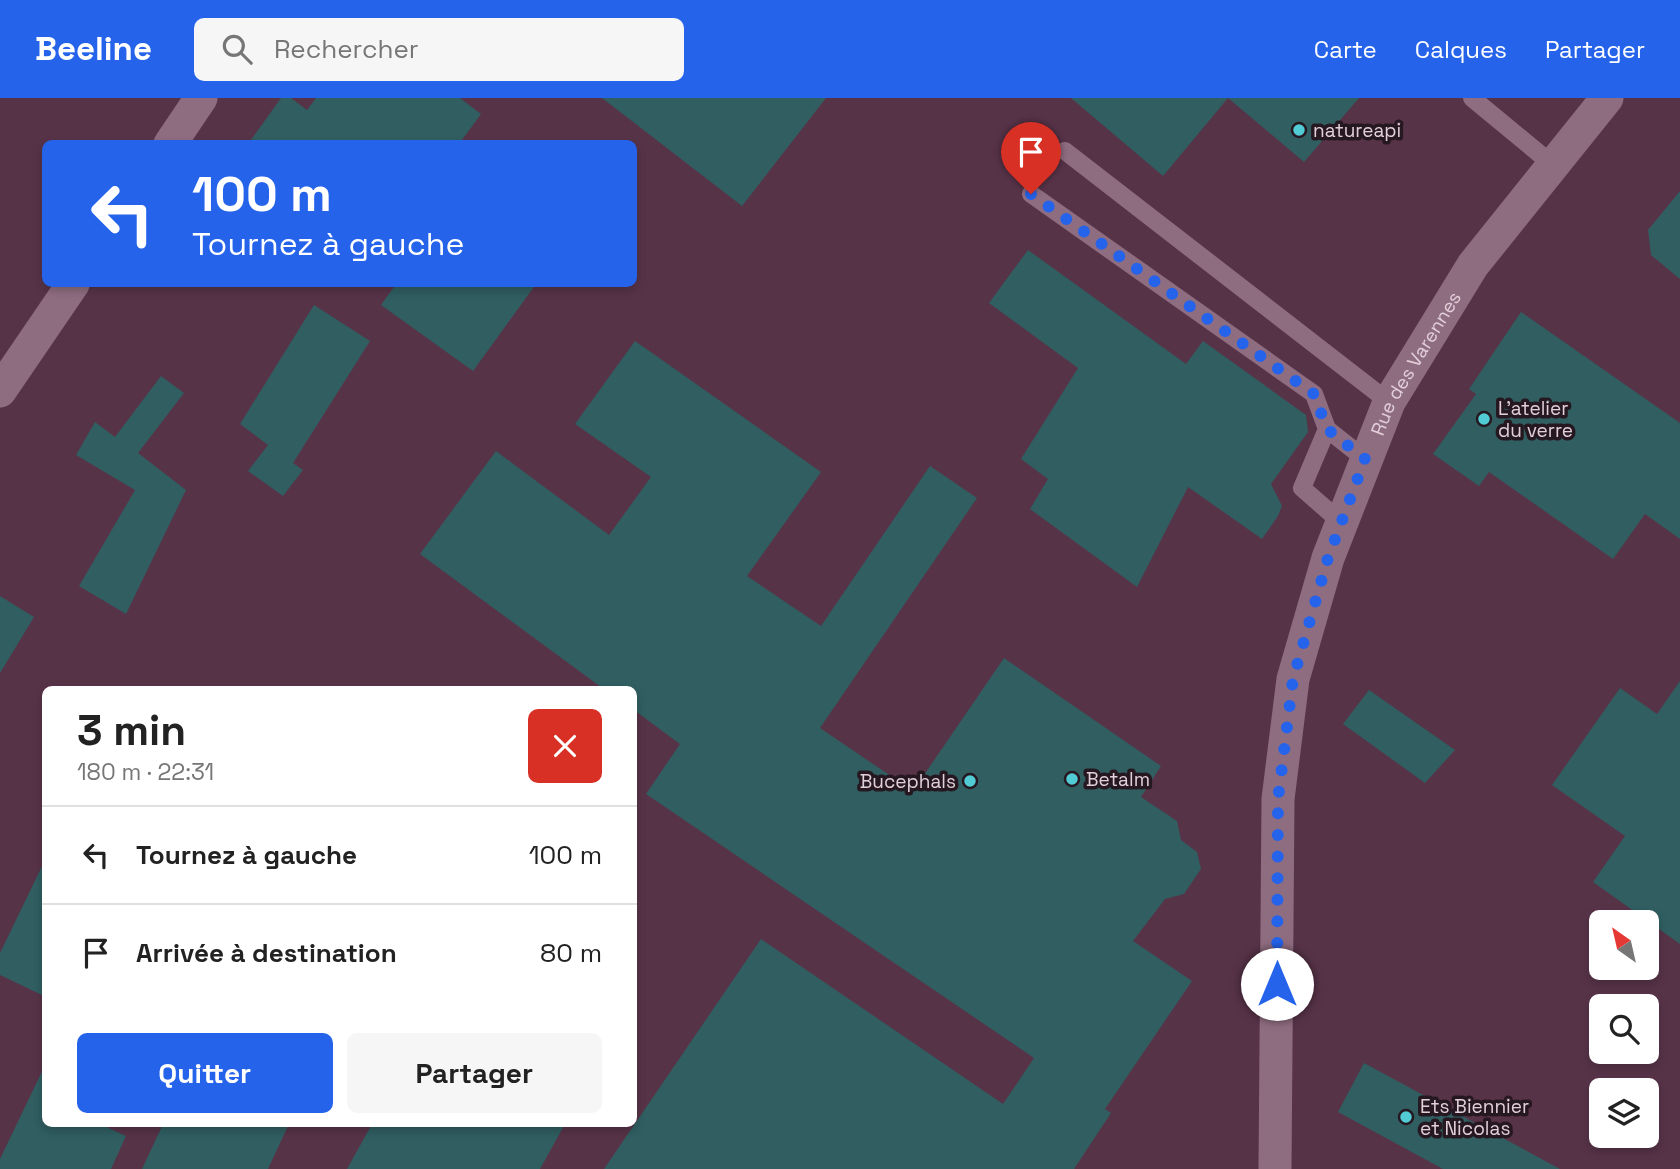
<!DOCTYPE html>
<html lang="fr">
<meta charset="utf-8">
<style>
body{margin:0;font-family:"Space Grotesk",sans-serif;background:#f6f6f6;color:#222;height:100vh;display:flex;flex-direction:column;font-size:26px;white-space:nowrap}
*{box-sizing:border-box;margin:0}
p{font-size:23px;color:#767676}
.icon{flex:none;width:38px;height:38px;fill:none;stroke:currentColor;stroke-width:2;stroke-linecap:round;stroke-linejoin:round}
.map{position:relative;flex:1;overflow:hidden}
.sheet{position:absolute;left:42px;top:588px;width:595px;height:441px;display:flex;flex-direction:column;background:#fff;border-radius:10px;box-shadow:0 4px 10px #0003}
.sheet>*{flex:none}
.hud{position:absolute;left:42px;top:42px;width:595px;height:147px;border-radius:10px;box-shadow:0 4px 10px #0003;background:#2563eb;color:#fff;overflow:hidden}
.needle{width:46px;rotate:326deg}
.buttons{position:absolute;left:1589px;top:812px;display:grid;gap:14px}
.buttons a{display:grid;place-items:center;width:70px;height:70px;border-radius:10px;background:#fff;box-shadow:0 4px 10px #0003;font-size:35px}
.pin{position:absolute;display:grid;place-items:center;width:60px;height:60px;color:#fff;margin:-72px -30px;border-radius:50% 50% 50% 0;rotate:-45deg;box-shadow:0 0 7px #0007}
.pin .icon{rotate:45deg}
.me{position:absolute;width:77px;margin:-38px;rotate:0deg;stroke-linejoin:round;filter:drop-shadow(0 0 5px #0008)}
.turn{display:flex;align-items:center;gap:24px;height:147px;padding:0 35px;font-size:32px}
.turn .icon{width:91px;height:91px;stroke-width:2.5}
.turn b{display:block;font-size:49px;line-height:60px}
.round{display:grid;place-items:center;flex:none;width:74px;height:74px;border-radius:10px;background:#f6f6f6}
.headline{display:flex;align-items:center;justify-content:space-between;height:119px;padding:0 35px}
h1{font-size:42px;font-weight:700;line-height:52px}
.cta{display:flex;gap:14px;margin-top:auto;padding:14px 35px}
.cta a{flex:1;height:80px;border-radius:10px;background:#2563eb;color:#fff;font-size:28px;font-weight:700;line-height:80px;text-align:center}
.cta a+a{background:#f6f6f6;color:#222}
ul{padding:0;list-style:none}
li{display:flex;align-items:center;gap:21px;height:98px;padding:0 35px;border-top:2px solid #e0e0e0}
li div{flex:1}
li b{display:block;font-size:26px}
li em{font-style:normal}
header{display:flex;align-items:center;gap:42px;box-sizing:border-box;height:98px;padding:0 35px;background:#2563eb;color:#fff}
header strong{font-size:33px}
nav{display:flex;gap:38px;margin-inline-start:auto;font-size:24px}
.search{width:490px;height:63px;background:#f6f6f6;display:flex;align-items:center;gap:18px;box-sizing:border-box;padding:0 24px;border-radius:10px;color:#767676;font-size:26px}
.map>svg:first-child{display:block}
.built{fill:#573348;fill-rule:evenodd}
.building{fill:#305e61}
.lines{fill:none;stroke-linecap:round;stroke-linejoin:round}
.service{stroke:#8f6d80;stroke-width:18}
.minor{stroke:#8f6d80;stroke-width:33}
.route{stroke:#2563eb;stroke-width:12;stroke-dasharray:0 21.6}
.poi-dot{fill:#51ccd4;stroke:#261820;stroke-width:2.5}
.labels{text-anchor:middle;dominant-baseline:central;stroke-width:7;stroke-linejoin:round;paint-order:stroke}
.poi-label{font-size:19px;fill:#e2cfd9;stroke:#261820;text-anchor:start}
.street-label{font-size:19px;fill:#e2cfd9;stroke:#261820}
</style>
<header>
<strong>Beeline</strong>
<div class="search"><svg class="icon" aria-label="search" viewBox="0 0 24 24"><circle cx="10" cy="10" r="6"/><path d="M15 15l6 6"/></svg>Rechercher</div>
<nav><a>Carte</a><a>Calques</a><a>Partager</a></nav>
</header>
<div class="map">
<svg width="1680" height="1071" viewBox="0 0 1680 1071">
<rect width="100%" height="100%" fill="#482b3c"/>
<path class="built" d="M 0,0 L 1680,0 L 1680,1071 L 0,1071 ZM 46,46 L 634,46 L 634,186 L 46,186 ZM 46,592 L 634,592 L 634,1026 L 46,1026 ZM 1601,824 L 1647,824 L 1647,870 L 1601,870 ZM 1601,908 L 1647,908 L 1647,954 L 1601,954 ZM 1601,992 L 1647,992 L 1647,1038 L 1601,1038 Z"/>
<path class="building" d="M 281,0 L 291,0 L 307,12 L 316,0 L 460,0 L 481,16 L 459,46 L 248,46 Z
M 602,0 L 826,0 L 742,108 Z
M 1071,0 L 1359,0 L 1304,64 L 1228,0 L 1163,78 Z
M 1680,93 L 1680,181 L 1651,157 L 1648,132 Z
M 1028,152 L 1186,266 L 1203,243 L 1306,317 L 1308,334 L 1271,386 L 1282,408 L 1278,418 L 1262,441 L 1188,389 L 1137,489 L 1030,411 L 1048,381 L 1021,361 L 1078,270 L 989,205 Z
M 396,186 L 536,186 L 473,273 L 381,207 Z
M 314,207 L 370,243 L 293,365 L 303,372 L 283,398 L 248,373 L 268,347 L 240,326 Z
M 1521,214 L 1680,325 L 1680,441 L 1645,416 L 1613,461 L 1489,374 L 1479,388 L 1433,356 L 1476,296 L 1469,291 Z
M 635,243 L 821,374 L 747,478 L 821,528 L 930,368 L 977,400 L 820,630 L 913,693 L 1004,560 L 1161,668 L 1141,699 L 1177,723 L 1181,742 L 1197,754 L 1201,771 L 1184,796 L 1165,801 L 1133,843 L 1192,883 L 1105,1011 L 1111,1015 L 1074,1071 L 604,1071 L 761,841 L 1003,1006 L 1034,960 L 646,696 L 680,646 L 634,612 L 634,592 L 605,592 L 420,456 L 496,353 L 609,437 L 651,379 L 575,326 Z
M 161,278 L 184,295 L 138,355 L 186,392 L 126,516 L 79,488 L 135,392 L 76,357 L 95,324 L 115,339 Z
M 0,498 L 34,519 L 0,575 Z
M 1680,583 L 1680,846 L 1593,784 L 1625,738 L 1552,687 L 1620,590 L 1657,616 Z
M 1369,592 L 1455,652 L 1425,685 L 1343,626 Z
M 46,760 L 46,899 L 0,877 L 0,855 Z
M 46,965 L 46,1026 L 100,1026 L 126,1038 L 111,1071 L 0,1071 L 0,1061 Z
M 1364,965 L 1560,1071 L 1443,1071 L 1338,1014 Z
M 163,1026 L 289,1026 L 268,1071 L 142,1071 Z
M 372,1026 L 565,1026 L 540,1071 L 347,1071 Z"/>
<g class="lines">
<path class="service" d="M 1472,0 L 1553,67
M 1065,53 L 1389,304
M 1031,96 L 1314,296 L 1327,331 L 1365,361
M 1327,331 L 1302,390 L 1342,425"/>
<g class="minor">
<path d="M 170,46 L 201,0"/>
<path d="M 0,293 L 73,186"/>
<path id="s1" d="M 1275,1071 L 1278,701 L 1293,581 L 1328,460 L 1389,304 L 1473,167 L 1607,0"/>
</g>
</g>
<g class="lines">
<path class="route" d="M 1031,96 L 1314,296 L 1327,331 L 1365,361 L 1328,460 L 1293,581 L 1278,701 L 1277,886"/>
</g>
<g class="poi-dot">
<circle cx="1299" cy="32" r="7"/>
<circle cx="1484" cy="321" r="7"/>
<circle cx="1072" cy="681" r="7"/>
<circle cx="970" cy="683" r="7"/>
<circle cx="1406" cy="1019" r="7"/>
</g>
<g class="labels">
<g class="poi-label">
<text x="1313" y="32">natureapi</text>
<text x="1498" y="310">L'atelier<tspan x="1498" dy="22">du verre</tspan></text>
<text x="1086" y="681">Betalm</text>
<text x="956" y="683" text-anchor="end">Bucephals</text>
<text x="1420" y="1008">Ets Biennier<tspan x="1420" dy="22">et Nicolas</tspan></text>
</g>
<g class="street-label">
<text stroke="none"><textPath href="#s1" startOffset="831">Rue des Varennes</textPath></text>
</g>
</g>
</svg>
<div class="buttons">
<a><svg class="needle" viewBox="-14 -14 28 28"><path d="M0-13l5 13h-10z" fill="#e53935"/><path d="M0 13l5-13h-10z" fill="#767676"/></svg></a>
<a><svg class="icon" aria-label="search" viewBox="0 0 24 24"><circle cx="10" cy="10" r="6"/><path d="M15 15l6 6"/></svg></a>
<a><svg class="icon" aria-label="layers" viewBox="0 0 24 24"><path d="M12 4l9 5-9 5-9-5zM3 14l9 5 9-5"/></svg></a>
</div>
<div class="pin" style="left:1031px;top:96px;background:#d93025"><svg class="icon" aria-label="arrive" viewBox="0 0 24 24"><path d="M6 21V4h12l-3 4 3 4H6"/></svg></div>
<svg class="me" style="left:1277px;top:886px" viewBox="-20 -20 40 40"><circle r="19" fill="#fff"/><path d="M0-13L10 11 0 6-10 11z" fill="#2563eb"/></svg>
<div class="hud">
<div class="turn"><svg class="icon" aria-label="left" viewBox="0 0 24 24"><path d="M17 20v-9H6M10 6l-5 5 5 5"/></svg><div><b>100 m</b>Tournez à gauche</div></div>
</div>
<section class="sheet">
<div class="headline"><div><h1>3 min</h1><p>180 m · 22:31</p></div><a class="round" style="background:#d93025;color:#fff"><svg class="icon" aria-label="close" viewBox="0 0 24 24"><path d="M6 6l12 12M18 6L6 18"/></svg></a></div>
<ul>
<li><svg class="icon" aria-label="left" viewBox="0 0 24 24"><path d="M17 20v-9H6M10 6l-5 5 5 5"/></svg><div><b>Tournez à gauche</b></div><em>100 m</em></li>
<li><svg class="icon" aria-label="arrive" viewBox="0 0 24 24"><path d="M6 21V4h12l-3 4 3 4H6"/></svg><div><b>Arrivée à destination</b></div><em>80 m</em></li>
</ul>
<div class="cta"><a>Quitter</a><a>Partager</a></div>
</section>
</div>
